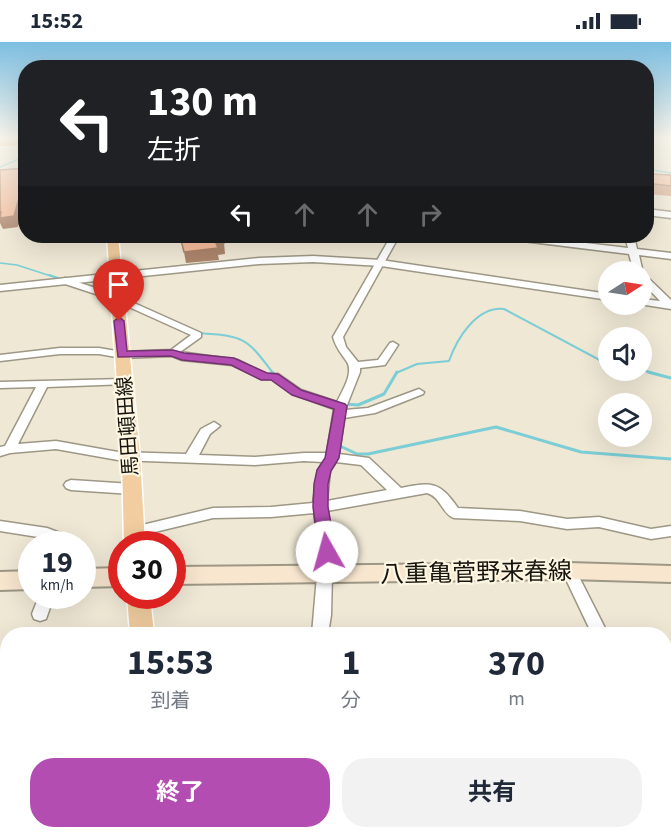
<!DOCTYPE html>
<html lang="ja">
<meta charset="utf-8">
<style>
body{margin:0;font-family:"Source Sans 3","Noto Sans JP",sans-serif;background:#f2f2f3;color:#1f2937;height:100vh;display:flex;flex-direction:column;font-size:22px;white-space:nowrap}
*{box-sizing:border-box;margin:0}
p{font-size:20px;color:#747a83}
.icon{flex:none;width:33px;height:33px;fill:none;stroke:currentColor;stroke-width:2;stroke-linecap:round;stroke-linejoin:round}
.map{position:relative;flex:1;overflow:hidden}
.side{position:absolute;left:0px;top:585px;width:672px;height:212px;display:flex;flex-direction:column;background:#fff;border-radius:24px 24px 0 0;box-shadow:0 6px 24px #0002}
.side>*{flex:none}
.top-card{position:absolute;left:18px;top:18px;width:636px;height:183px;border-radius:24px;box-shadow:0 6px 24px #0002;background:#202124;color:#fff;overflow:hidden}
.needle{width:39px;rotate:78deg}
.controls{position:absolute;left:598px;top:219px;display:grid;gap:12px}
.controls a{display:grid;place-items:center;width:54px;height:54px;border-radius:50%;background:#fff;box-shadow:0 6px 24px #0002;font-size:30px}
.speed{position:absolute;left:18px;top:489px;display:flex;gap:12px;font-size:30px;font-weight:700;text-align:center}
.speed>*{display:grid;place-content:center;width:78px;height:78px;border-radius:50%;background:#fff;box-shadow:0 6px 24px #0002;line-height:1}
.speed small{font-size:15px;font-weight:400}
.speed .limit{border:9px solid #d22;background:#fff;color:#111}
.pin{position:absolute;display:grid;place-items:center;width:51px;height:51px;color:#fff;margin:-62px -26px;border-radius:50% 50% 50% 0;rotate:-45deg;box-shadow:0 0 6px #0007}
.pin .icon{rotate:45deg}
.me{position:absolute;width:66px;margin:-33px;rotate:353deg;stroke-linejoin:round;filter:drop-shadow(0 0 4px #0008)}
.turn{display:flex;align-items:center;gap:21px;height:126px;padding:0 30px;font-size:27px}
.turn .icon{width:78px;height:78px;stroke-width:2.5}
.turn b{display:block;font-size:42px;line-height:51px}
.lanes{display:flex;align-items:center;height:57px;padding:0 30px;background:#0003;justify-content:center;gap:30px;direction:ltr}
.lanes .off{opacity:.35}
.eta{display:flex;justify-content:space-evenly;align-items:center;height:102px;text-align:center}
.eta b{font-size:36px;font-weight:700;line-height:42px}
.primary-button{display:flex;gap:12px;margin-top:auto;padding:12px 30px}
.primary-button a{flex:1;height:69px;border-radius:24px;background:#b34db1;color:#fff;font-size:24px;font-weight:700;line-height:69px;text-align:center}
.primary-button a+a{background:#f2f2f3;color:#1f2937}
.status{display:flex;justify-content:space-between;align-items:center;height:42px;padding:0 30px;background:#fff;direction:ltr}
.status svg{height:16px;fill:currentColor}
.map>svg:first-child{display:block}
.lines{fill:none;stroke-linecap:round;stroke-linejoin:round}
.stream-far2{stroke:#7bcdd6;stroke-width:1.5}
.stream-far1{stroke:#7bcdd6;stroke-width:2}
.stream{stroke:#7bcdd6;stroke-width:3}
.minor-casing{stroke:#9d9785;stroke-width:3}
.tertiary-casing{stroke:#9d9785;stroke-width:3}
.secondary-casing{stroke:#9d9785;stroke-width:4}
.primary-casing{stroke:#fff;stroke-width:3}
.motorway-casing{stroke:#fff;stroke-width:3}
.minor{fill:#fff;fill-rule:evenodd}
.tertiary{fill:#fff;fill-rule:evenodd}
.secondary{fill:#f8e6cf;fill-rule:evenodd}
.primary{fill:#f1cd9f;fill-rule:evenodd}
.motorway{fill:#e8ac5f;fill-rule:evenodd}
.wall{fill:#d3a284}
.shaded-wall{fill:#ac846b}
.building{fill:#f5bc99;stroke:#ac846b;stroke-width:1.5}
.route{fill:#b34db1;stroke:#743273;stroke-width:1.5}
.labels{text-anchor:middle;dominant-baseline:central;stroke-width:4.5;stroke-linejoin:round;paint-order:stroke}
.street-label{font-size:20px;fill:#17140e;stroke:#fcf6e2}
.near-street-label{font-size:24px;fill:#17140e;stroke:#fcf6e2}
</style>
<div class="status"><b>15:52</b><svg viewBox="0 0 49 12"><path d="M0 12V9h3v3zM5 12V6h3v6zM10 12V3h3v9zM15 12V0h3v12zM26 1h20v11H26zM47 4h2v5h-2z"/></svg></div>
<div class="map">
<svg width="671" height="796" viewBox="0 0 671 796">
<rect width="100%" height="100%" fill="#efe8d5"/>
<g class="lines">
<path class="stream-far2" d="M 0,125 L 26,114
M 646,127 L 671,131
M 0,221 L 17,223 L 54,235"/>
<path class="stream-far1" d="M 49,233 L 61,237
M 198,291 C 244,294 246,295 273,331
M 642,328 L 653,331
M 396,331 L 417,322 L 449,319 C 457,296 477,264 504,267 L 609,323"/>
<path class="stream" d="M 272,330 L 276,334
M 648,330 L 671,336
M 345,362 L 358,363 L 384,352 L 397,330
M 340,404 L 357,412 L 368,412 L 496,385 L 581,410 L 671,417"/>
<defs>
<path id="minor" d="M 391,194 L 399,194 L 343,295 L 346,305 L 358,320 L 378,318 L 390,301 L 393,300 L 398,303 L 385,323 L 360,326 L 360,330 L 345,368 L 368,366 L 419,347 L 424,350 L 423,352 L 375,371 L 344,376 L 339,412 L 369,416 L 401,446 C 432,440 439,439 458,466 L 520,469 L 567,477 L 599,475 L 651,487 L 671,484 L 671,494 L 651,497 L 599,485 L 567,487 L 520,479 L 454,476 C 442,472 441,455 427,451 L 327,469 L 337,527 L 335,531 L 332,532 L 331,573 L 328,592 L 312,592 L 317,534 L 320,530 L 323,528 L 314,471 L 271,475 L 213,476 L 134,495 L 129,494 L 127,490 L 129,486 L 134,485 L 213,466 L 271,465 L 313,461 L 318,428 L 323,420 L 304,419 L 255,423 L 118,418 L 56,407 L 10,411 L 0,414 L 0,405 L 5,404 L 36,345 L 0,346 L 0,340 L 124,337 L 129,340 L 128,342 L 47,345 L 18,402 L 56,399 L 118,410 L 186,412 L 201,387 L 214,380 L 220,384 L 210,392 L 199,413 L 255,415 L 304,411 L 327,411 L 334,367 L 293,352 L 272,337 L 261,337 L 232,323 L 182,318 L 172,314 L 122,316 L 99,312 L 60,312 L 0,319 L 0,313 L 60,306 L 99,306 L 122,310 L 171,308 L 191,293 L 129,265 L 115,263 L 114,261 L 117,259 L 62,241 L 62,237 L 65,236 L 120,254 L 121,256 L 118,258 L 134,261 L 201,291 L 201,295 L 180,310 L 238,318 L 266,332 L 278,332 L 301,348 L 337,360 C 342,349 354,331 347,320 C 341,311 336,306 333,295 ZM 336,420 L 361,423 L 387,448 L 327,459 L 330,428 Z
M 71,438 L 132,442 L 137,444 L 139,447 L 137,450 L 132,452 L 71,448 L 66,446 L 64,443 L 66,440 Z
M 0,479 L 47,486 L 79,498 L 81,502 L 61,502 L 38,495 L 0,489 Z
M 32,516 L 32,536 L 27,543 L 22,545 L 17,543 L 14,539 L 27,518 Z
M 569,523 L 574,525 L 608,592 L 592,592 L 562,529 L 564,525 Z
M 39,554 L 54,554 L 46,577 L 40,579 L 34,577 L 32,572 Z
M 664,768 L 671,771 L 671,796 L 661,796 L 658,789 L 664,789 Z
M 31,789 L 58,789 L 55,796 L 29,796 Z
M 250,789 L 270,789 L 269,796 L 249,796 Z"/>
<path id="tertiary" d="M 646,167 L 671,170 L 671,176 L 646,173 Z
M 502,194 L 526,194 L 628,206 L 625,194 L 634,194 L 637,207 L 671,211 L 671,217 L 639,213 L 643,231 L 671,258 L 671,267 L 639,262 L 642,262 L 642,257 L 660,259 L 642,240 L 642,230 L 634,230 L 629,212 L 507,197 Z
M 313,214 L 381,218 L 609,252 L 609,258 L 381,224 L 313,220 L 259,222 L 0,249 L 0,243 L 259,216 Z"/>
<path id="secondary" d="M 569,521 L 671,524 L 671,540 L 569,537 L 172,542 L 172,525 Z
M 122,526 L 122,544 L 82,545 L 82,527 Z
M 32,529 L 32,547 L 0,548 L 0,530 Z"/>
<path id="primary" d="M 107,194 L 118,194 L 140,415 L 145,502 L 124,502 L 122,415 Z
M 127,554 L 150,554 L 154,592 L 130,592 Z
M 140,789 L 172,789 L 172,796 L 140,796 Z"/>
<path id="motorway" d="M 0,98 L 26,98 L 26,104 L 0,104 Z"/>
</defs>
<use href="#minor" class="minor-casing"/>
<use href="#tertiary" class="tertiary-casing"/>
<use href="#secondary" class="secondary-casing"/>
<use href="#primary" class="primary-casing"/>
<use href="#motorway" class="motorway-casing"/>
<use href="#minor" class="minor"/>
<use href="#tertiary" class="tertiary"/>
<use href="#secondary" class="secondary"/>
<use href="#primary" class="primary"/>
<use href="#motorway" class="motorway"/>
</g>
<path class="wall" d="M 646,131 L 649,132 L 671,133 L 671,154 L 646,152 Z
M 558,194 L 606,194 L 607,198 L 606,201 L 558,195 Z"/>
<path class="shaded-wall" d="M 26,131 L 26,153 L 18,185 L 3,187 L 0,181 L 0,170 Z
M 216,201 L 224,201 L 225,212 L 218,213 L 219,218 L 186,221 L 184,210 Z"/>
<path class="building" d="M 26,126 L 26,131 L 14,174 L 0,176 L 1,170 L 0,170 L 0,128 Z
M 646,131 L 649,132 L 671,133 L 671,144 L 646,141 Z
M 180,194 L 222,194 L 224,201 L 216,201 L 218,206 L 184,210 Z
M 565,194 L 606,194 L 607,198 Z"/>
<linearGradient id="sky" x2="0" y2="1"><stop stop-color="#7cbee1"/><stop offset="0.46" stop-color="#f8f5ec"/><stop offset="1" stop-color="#f8f5ec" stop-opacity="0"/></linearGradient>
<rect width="671" height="208" fill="url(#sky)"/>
<path class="route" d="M 119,275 L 124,279 L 127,309 L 173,308 L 184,311 L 234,316 L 267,331 L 278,332 L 301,348 L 345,362 L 347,364 L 339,416 L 331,429 L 328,442 L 328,465 L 336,510 L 333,515 L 327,517 L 321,515 L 319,510 L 313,465 L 314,442 L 317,428 L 325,416 L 334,367 L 292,353 L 271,338 L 261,338 L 231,323 L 182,318 L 171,314 L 118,315 L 114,279 Z"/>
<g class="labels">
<g class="street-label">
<text transform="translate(128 384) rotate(-94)">馬田頓田線</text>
</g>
<g class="near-street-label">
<text transform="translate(476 531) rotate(-1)">八重亀菅野来春線</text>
</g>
</g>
</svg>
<div class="controls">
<a><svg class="needle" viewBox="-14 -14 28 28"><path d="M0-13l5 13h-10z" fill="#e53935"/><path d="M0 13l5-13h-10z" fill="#747a83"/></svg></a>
<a><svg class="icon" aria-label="sound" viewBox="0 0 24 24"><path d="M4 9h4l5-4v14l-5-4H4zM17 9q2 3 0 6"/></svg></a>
<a><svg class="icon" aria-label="layers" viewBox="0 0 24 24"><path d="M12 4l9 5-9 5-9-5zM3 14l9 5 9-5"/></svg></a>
</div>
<div class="speed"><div>19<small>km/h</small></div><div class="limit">30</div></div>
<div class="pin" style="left:119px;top:279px;background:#d93025"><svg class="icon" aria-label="arrive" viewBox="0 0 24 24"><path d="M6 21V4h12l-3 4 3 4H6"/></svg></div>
<svg class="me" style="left:327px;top:510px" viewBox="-20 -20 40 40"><circle r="19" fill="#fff"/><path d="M0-13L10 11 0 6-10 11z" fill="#b34db1"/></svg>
<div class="top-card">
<div class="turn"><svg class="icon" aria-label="left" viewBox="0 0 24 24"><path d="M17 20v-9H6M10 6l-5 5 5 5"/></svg><div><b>130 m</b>左折</div></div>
<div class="lanes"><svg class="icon" aria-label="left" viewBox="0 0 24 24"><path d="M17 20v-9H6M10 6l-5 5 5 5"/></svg><svg class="icon off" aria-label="ahead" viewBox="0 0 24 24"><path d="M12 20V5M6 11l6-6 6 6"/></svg><svg class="icon off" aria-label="ahead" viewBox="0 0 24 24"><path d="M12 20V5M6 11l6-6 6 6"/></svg><svg class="icon off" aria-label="right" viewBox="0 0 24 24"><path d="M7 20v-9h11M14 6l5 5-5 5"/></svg></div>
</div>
<section class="side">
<div class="eta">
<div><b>15:53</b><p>到着</p></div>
<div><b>1</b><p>分</p></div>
<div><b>370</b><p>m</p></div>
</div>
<div class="primary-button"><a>終了</a><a>共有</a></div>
</section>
</div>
